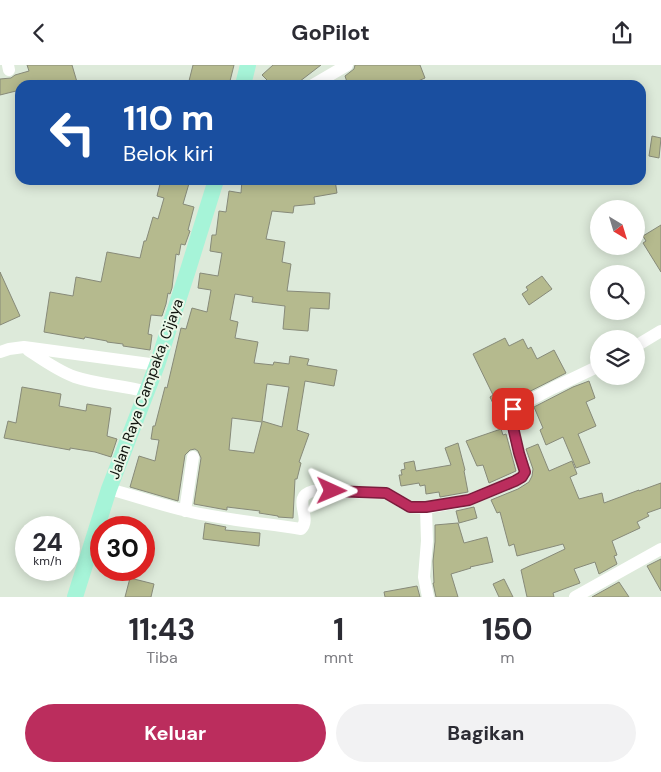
<!DOCTYPE html>
<html lang="id">
<style>
body{margin:0;font-family:"DM Sans",sans-serif;background:#f2f2f3;color:#2b2b33;height:100vh;display:flex;flex-direction:column;font-size:19px;white-space:nowrap}
*{box-sizing:border-box;margin:0}
p{font-size:16px;color:#7c7c81}
.icon{flex:none;width:28px;height:28px;fill:none;stroke:currentColor;stroke-width:2;stroke-linecap:round;stroke-linejoin:round}
.map{position:relative;height:532px;overflow:hidden}
.panel{display:flex;flex-direction:column;background:#fff;flex:1}
.panel>*{flex:none}
.top-card{position:absolute;left:15px;top:15px;width:631px;height:105px;border-radius:15px;box-shadow:0 2px 12px #0003;background:#1a4fa0;color:#fff;overflow:hidden}
.needle{width:32px;rotate:142deg}
.controls{position:absolute;left:590px;top:135px;display:grid;gap:10px}
.controls a{display:grid;place-items:center;width:55px;height:55px;border-radius:50%;background:#fff;box-shadow:0 2px 12px #0003;font-size:25px}
.speed{position:absolute;left:15px;top:451px;display:flex;gap:10px;font-size:25px;font-weight:700;text-align:center}
.speed>*{display:grid;place-content:center;width:65px;height:65px;border-radius:50%;background:#fff;box-shadow:0 2px 12px #0003;line-height:1}
.speed small{font-size:12px;font-weight:400}
.speed .limit{border:8px solid #d22;background:#fff;color:#111}
.pin{position:absolute;display:grid;place-items:center;width:42px;height:42px;color:#fff;margin:-21px;border-radius:10px;box-shadow:0 2px 8px #0006}
.me{position:absolute;width:55px;margin:-28px;rotate:91deg;stroke-linejoin:round;filter:drop-shadow(0 0 4px #0008)}
.turn{display:flex;align-items:center;gap:18px;height:105px;padding:0 25px;font-size:22px}
.turn .icon{width:65px;height:65px;stroke-width:2.5}
.turn b{display:block;font-size:35px;line-height:42px}
.eta{display:flex;justify-content:space-evenly;align-items:center;height:85px;text-align:center}
.eta b{font-size:30px;font-weight:700;line-height:35px}
.action{display:flex;gap:10px;margin-top:auto;padding:10px 25px}
.action a{flex:1;height:58px;border-radius:30px;background:#bb2d5d;color:#fff;font-size:20px;font-weight:700;line-height:58px;text-align:center}
.action a+a{background:#f2f2f3;color:#2b2b33}
header{display:flex;justify-content:space-between;align-items:center;height:65px;padding:0 25px;background:#fff;font-size:22px;font-weight:700}
.map>svg:first-child{display:block}
.building{fill:#b5ba8e;stroke:#878a79;fill-rule:evenodd}
.lines{fill:none;stroke-linecap:round;stroke-linejoin:round}
.minor{stroke:#fff;stroke-width:12}
.major{stroke:#a6f4d8;stroke-width:16}
.route-casing{stroke:#7a1d3c;stroke-width:12}
.route{stroke:#bb2d5d;stroke-width:9}
.labels{text-anchor:middle;dominant-baseline:central;stroke-width:4;stroke-linejoin:round;paint-order:stroke}
.street-label{font-size:15px;fill:#10150f;stroke:#eaf7e8}
</style>
<header><svg class="icon" aria-label="back" viewBox="0 0 24 24"><path d="M15 5l-7 7 7 7"/></svg>GoPilot<svg class="icon" aria-label="share" viewBox="0 0 24 24"><path d="M12 15V3M7 8l5-5 5 5M5 13v7h14v-7"/></svg></header>
<div class="map">
<svg width="661" height="532" viewBox="0 0 661 532">
<rect width="100%" height="100%" fill="#ddeada"/>
<path class="building" d="M 27,0 L 72,0 L 77,17 L 67,20 L 20,20 L 20,25 L 0,30 L 0,14 L 11,13 L 15,10 L 29,6 Z
M 193,0 L 234,0 L 229,20 L 188,20 Z
M 273,0 L 321,0 L 295,20 L 261,20 L 267,15 L 262,10 Z
M 355,0 L 420,0 L 425,13 L 409,20 L 348,20 L 345,11 L 354,4 Z
M 652,71 L 661,73 L 659,93 L 649,91 Z
M 161,115 L 190,115 L 183,139 L 194,142 L 188,165 L 190,166 L 185,180 L 181,179 L 179,190 L 176,189 L 172,223 L 170,229 L 168,228 L 166,239 L 162,251 L 151,250 L 148,269 L 152,270 L 150,285 L 123,281 L 123,279 L 107,277 L 107,276 L 85,272 L 84,274 L 44,267 L 50,227 L 73,231 L 76,212 L 101,217 L 107,187 L 140,193 L 144,176 L 146,176 L 153,152 L 158,154 L 164,133 L 157,131 Z
M 242,115 L 335,115 L 337,128 L 314,132 L 315,139 L 294,141 L 293,148 L 272,146 L 266,174 L 285,177 L 282,197 L 291,199 L 287,226 L 330,228 L 329,244 L 310,243 L 308,266 L 283,264 L 285,241 L 252,237 L 253,232 L 235,229 L 230,255 L 238,257 L 235,273 L 258,277 L 254,298 L 273,300 L 274,297 L 289,299 L 290,291 L 309,294 L 307,300 L 337,305 L 334,321 L 305,316 L 297,365 L 309,369 L 299,397 L 301,398 L 297,414 L 295,414 L 293,453 L 278,452 L 278,451 L 259,448 L 260,446 L 227,442 L 227,445 L 194,439 L 201,393 L 198,386 L 195,384 L 190,385 L 185,390 L 178,436 L 130,422 L 139,391 L 155,396 L 159,375 L 151,374 L 153,361 L 155,361 L 165,322 L 167,323 L 181,263 L 186,264 L 192,243 L 207,247 L 211,225 L 198,223 L 200,208 L 218,211 L 222,188 L 210,186 L 212,170 L 216,170 L 219,146 L 226,147 L 229,126 L 241,128 ZM 267,319 L 289,322 L 282,362 L 262,356 ZM 232,353 L 262,357 L 254,388 L 229,385 Z
M 661,160 L 661,207 L 643,178 L 646,176 L 643,171 Z
M 0,207 L 20,251 L 0,260 Z
M 542,211 L 552,224 L 529,240 L 522,229 L 528,225 L 526,222 Z
M 505,273 L 509,281 L 523,274 L 528,284 L 531,282 L 537,294 L 554,285 L 566,308 L 509,337 L 504,343 L 497,347 L 490,332 L 493,330 L 473,289 Z
M 589,316 L 595,333 L 586,337 L 596,361 L 578,369 L 590,398 L 576,403 L 563,372 L 546,380 L 540,365 L 543,363 L 534,342 L 573,322 Z
M 22,322 L 61,329 L 59,341 L 86,346 L 87,339 L 111,343 L 107,371 L 117,374 L 111,392 L 95,387 L 70,383 L 70,385 L 4,373 L 8,356 L 16,358 Z
M 501,364 L 503,370 L 506,369 L 516,406 L 489,418 L 483,400 L 477,401 L 466,376 Z
M 458,378 L 465,405 L 464,406 L 468,427 L 440,432 L 439,427 L 426,429 L 425,420 L 420,421 L 419,418 L 401,421 L 399,410 L 402,410 L 401,405 L 405,404 L 404,398 L 414,396 L 416,406 L 451,400 L 445,383 Z
M 538,379 L 549,406 L 572,396 L 577,409 L 570,412 L 579,434 L 602,428 L 604,438 L 639,425 L 639,426 L 661,418 L 661,443 L 647,448 L 649,451 L 637,457 L 640,463 L 612,476 L 617,490 L 614,491 L 617,499 L 599,509 L 595,497 L 574,504 L 580,518 L 553,528 L 554,532 L 527,532 L 521,505 L 565,484 L 563,479 L 517,491 L 514,479 L 509,481 L 500,447 L 497,448 L 491,435 L 518,424 L 529,417 L 532,411 L 533,404 L 526,384 Z
M 474,442 L 477,453 L 459,458 L 456,446 Z
M 205,458 L 226,462 L 225,465 L 260,468 L 259,481 L 203,474 Z
M 458,458 L 464,478 L 487,472 L 493,497 L 470,502 L 471,503 L 451,509 L 458,532 L 436,532 L 433,518 L 434,518 L 433,496 L 435,477 L 435,460 Z
M 661,494 L 661,526 L 647,501 Z
M 130,513 L 154,519 L 151,532 L 125,532 Z
M 504,514 L 513,532 L 499,532 L 493,519 Z
M 619,517 L 629,532 L 592,532 Z
M 417,521 L 420,532 L 385,532 L 384,527 Z"/>
<g class="lines">
<path class="minor" d="M 8,0 L 9,5
M 313,20 L 347,0
M 636,281 L 661,266
M 28,285 C 43,295 58,306 75,312 C 99,320 123,320 147,327
M 0,287 L 9,284 L 24,282 L 157,300
M 109,424 C 135,431 161,440 187,446 C 224,455 263,458 301,464 C 313,452 290,432 313,426 L 386,428 L 410,442 L 426,443 L 469,435 L 515,416 C 518,414 523,413 524,409 C 526,404 522,397 521,393 C 515,379 513,364 510,349 L 513,344 L 553,323 L 599,301
M 426,443 L 427,476 L 424,512 L 428,532
M 185,446 L 193,392
M 575,532 L 661,484"/>
<path class="major" d="M 243,20 L 248,0
M 75,532 L 109,424 L 157,300 L 188,205 L 216,115"/>
</g>
<g class="lines">
<defs>
<path id="route" d="M 332,426 L 386,428 L 410,442 L 426,442 L 469,435 L 515,416 L 522,412 L 525,407 L 519,388 L 510,349 L 513,344"/>
</defs>
<use href="#route" class="route-casing"/>
<use href="#route" class="route"/>
</g>
<g class="labels">
<g class="street-label">
<text transform="translate(146 324) rotate(-70)">Jalan Raya Campaka, Cijaya</text>
</g>
</g>
</svg>
<div class="controls">
<a><svg class="needle" viewBox="-14 -14 28 28"><path d="M0-13l5 13h-10z" fill="#e53935"/><path d="M0 13l5-13h-10z" fill="#7c7c81"/></svg></a>
<a><svg class="icon" aria-label="search" viewBox="0 0 24 24"><circle cx="10" cy="10" r="6"/><path d="M15 15l6 6"/></svg></a>
<a><svg class="icon" aria-label="layers" viewBox="0 0 24 24"><path d="M12 4l9 5-9 5-9-5zM3 14l9 5 9-5"/></svg></a>
</div>
<div class="speed"><div>24<small>km/h</small></div><div class="limit">30</div></div>
<div class="pin" style="left:513px;top:344px;background:#d93025"><svg class="icon" aria-label="arrive" viewBox="0 0 24 24"><path d="M6 21V4h12l-3 4 3 4H6"/></svg></div>
<svg class="me" style="left:332px;top:426px" viewBox="-20 -20 40 40"><path d="M0-17L14 15 0 8-14 15z" fill="#bb2d5d" stroke="#fff" stroke-width="4"/></svg>
<div class="top-card">
<div class="turn"><svg class="icon" aria-label="left" viewBox="0 0 24 24"><path d="M17 20v-9H6M10 6l-5 5 5 5"/></svg><div><b>110 m</b>Belok kiri</div></div>
</div>
</div>
<section class="panel">
<div class="eta">
<div><b>11:43</b><p>Tiba</p></div>
<div><b>1</b><p>mnt</p></div>
<div><b>150</b><p>m</p></div>
</div>
<div class="action"><a>Keluar</a><a>Bagikan</a></div>
</section>
